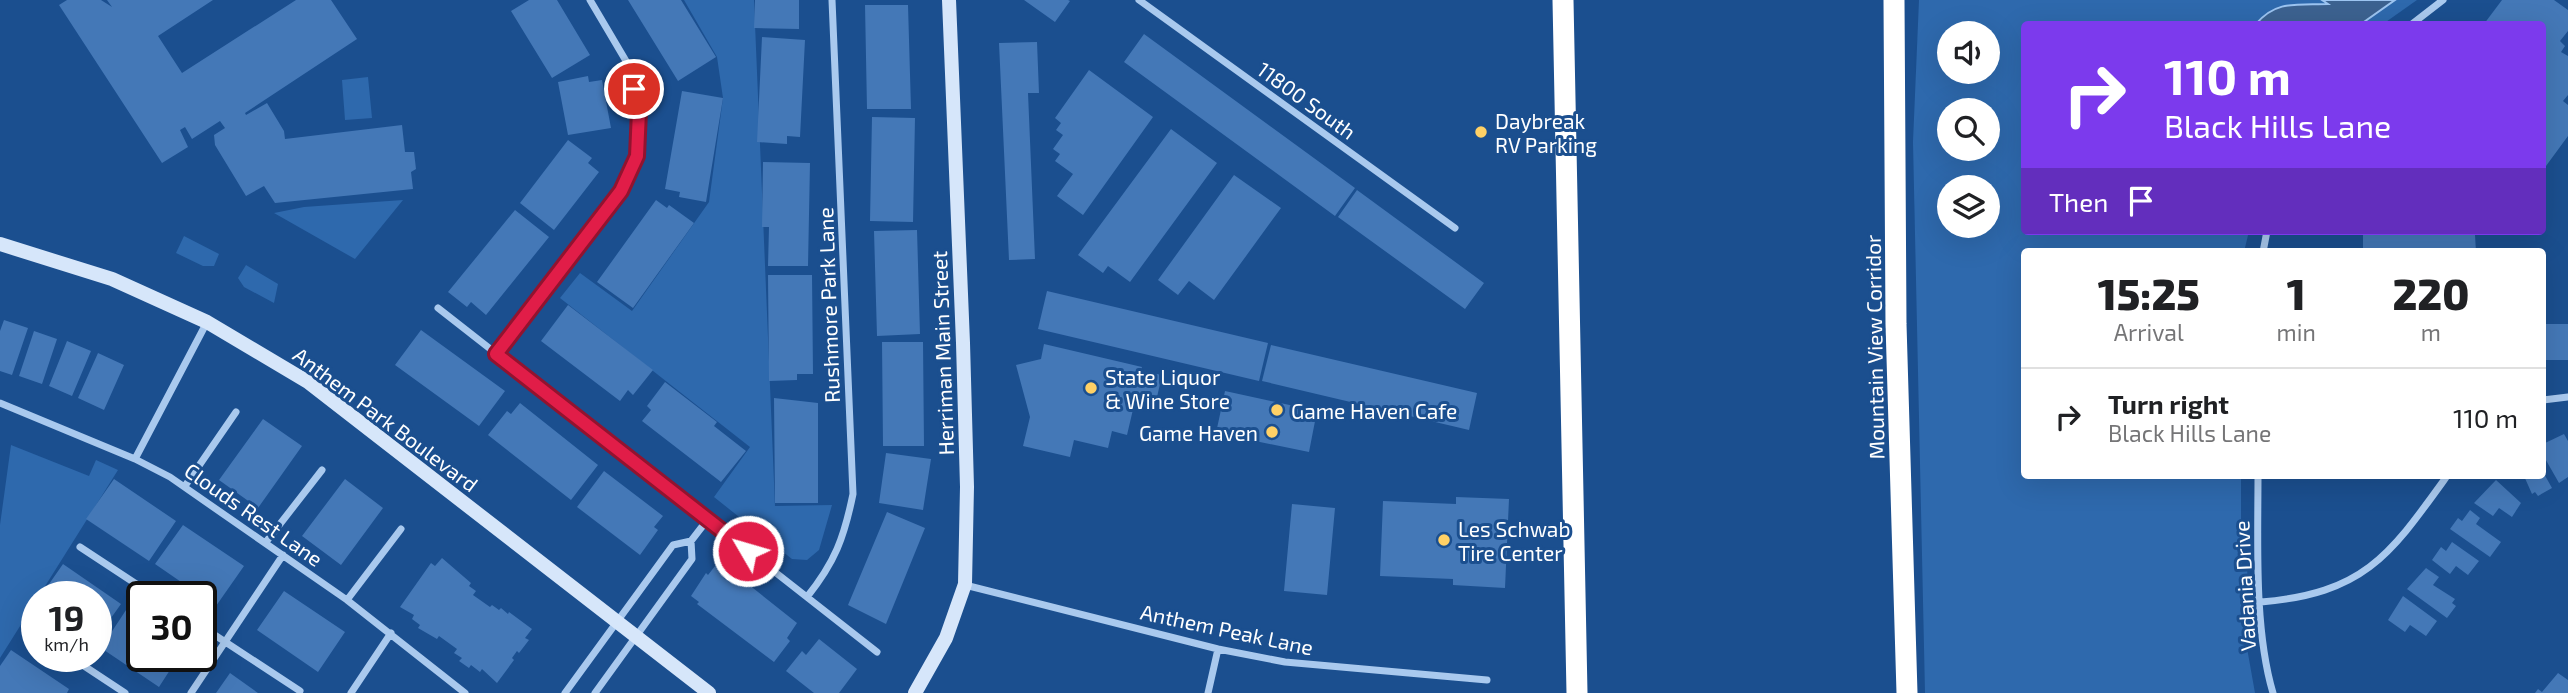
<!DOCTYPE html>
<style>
body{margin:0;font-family:"Exo 2",sans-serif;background:#f2f2f2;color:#202124;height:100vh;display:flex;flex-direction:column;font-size:26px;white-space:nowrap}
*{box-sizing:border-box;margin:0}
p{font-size:23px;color:#757577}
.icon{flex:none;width:38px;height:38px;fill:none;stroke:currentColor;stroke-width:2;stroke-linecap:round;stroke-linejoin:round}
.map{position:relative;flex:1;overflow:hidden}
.drawer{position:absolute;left:2021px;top:248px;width:525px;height:231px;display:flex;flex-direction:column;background:#fff;border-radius:7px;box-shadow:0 7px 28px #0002}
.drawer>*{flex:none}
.hud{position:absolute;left:2021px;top:21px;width:525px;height:214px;border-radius:7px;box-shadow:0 7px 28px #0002;background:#7c3aed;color:#fff;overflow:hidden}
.buttons{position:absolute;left:1937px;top:21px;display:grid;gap:14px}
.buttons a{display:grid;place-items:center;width:63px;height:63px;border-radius:50%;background:#fff;box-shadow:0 7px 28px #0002;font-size:35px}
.speed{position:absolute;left:21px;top:581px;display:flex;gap:14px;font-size:35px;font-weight:700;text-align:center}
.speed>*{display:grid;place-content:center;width:91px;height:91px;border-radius:50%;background:#fff;box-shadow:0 7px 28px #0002;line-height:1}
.speed small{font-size:18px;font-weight:400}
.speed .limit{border:4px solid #111;border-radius:10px;background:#fff;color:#111}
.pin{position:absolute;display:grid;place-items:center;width:60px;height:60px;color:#fff;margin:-30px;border:4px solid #fff;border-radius:50%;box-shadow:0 2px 7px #0007}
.me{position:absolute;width:77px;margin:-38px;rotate:308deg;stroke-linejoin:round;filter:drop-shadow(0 0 5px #0008)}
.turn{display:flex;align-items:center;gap:24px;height:147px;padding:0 28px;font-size:32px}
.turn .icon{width:91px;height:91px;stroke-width:2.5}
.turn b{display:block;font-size:49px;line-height:60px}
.then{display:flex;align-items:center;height:66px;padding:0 28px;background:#0003;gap:14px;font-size:26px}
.eta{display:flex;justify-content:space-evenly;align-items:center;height:119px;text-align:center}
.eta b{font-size:42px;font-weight:800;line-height:49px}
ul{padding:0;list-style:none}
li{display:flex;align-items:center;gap:21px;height:98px;padding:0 28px;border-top:2px solid #e0e0e0}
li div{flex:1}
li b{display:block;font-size:26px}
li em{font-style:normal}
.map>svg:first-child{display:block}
.green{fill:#2e69ad;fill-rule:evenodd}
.water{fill:#3c6290;stroke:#9cc4f0;stroke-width:2}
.building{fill:#4478b7}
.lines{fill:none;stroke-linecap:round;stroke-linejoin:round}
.street{stroke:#a9c9ee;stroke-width:7}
.secondary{stroke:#d6e6fa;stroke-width:14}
.highway{stroke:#fff;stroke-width:21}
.route-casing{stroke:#92132f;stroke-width:18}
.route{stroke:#e11d48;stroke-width:12}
.poi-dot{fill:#ffd166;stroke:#1b4f8f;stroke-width:2.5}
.labels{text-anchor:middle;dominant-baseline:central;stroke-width:6;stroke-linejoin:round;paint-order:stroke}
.street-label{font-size:21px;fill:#fff;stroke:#1b4f8f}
.poi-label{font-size:21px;fill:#fff;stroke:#1b4f8f;text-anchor:start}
</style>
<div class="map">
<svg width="2568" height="693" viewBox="0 0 2568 693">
<rect width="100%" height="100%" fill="#1b4f8f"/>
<path class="green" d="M 684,0 L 754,0 L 775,506 L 832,505 L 819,550 L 807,560 L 792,559 L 714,497 L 750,447 L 560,298 L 580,273 L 632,311 L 709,202 L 723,98 L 717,57 Z
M 1919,0 L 2417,0 L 2383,24 L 2025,24 L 2025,231 L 2249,231 L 2244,252 L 2025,252 L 2025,476 L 2241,476 L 2241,563 L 2247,568 L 2252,642 L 2247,648 L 2255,693 L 1925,693 L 1913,142 ZM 1950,33 L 1988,33 L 1988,72 L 1950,72 ZM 1950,110 L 1988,110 L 1988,149 L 1950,149 ZM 1950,187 L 1988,187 L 1988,226 L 1950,226 Z
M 368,77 L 372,118 L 345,120 L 342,80 Z
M 403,200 L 355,259 L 274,213 L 304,207 Z
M 184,236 L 219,254 L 214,266 L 203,266 L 176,253 Z
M 246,265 L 278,284 L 274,303 L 244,287 L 238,278 Z
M 11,445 L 89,476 L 96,460 L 118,470 L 0,658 L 0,525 Z"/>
<path class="water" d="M 2322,0 L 2395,0 L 2361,24 L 2256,24 C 2276,0 2297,5 2328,4 Z"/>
<path class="building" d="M 67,0 L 101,0 L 112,7 L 107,0 L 213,0 L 158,36 L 182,73 L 296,0 L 331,0 L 357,39 L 245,113 L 246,115 L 267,103 L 284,131 L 285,139 L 402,125 L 405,152 L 414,152 L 416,169 L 411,172 L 413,189 L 275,203 L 264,186 L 246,196 L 215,145 L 214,135 L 225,128 L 220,121 L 192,139 L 185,127 L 180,130 L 188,147 L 162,163 L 59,5 Z
M 529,0 L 557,0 L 590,55 L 552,78 L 511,11 Z
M 628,0 L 681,0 L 716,57 L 678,81 Z
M 755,0 L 799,0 L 799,29 L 754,28 Z
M 1024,0 L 1068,0 L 1070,1 L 1055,22 Z
M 2502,0 L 2554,0 L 2568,10 L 2568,31 L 2560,41 L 2565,46 L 2561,52 L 2568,56 L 2568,95 L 2563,101 L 2568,105 L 2568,136 L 2546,166 L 2543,163 L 2543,24 L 2484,24 Z
M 865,5 L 908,5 L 911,109 L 867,109 Z
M 1144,34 L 1355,188 L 1335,216 L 1124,62 Z
M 762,37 L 805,40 L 800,137 L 787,136 L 787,144 L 757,142 Z
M 1037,42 L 1039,93 L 1028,93 L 1035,259 L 1009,260 L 999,43 Z
M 1089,70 L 1153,117 L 1083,215 L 1057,196 L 1073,174 L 1055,161 L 1060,154 L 1053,149 L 1063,135 L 1056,130 L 1061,123 L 1055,118 Z
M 588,76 L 589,82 L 602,80 L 611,128 L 568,135 L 558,82 Z
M 682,91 L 723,98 L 706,202 L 679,197 L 680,192 L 665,189 Z
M 872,117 L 915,118 L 913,222 L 870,221 Z
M 1171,129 L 1217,163 L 1130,282 L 1108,266 L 1103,273 L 1078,255 Z
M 568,140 L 592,158 L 588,163 L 599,172 L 554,230 L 520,203 Z
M 763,162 L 810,163 L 808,266 L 768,266 L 769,227 L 762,227 Z
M 1234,175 L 1281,208 L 1214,300 L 1189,281 L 1178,295 L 1158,280 Z
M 1357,190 L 1484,283 L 1465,309 L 1338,217 Z
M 656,200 L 667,208 L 669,205 L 694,223 L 633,308 L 597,282 Z
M 515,210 L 549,237 L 486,315 L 471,302 L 467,307 L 448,292 Z
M 917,230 L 920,334 L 877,336 L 874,231 Z
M 2363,231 L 2461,231 L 2464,235 L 2475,235 L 2476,252 L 2363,252 Z
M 768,275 L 812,275 L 813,374 L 797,374 L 797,380 L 769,381 Z
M 1047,291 L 1268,343 L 1259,381 L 1038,329 Z
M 568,305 L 653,370 L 633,395 L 628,390 L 620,401 L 541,341 Z
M 4,320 L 28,328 L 12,375 L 0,371 L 0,331 Z
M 2543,324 L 2568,324 L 2568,360 L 2543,360 Z
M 421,330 L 505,391 L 479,426 L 395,365 Z
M 34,331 L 57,339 L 42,384 L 19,376 Z
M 67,341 L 91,351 L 72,396 L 49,386 Z
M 882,342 L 923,342 L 924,446 L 883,446 Z
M 1044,344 L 1142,367 L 1141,371 L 1162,375 L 1155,406 L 1135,401 L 1127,435 L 1112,431 L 1108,448 L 1074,440 L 1070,457 L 1023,446 L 1030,417 L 1016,365 L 1041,359 Z
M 1271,345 L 1477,393 L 1469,430 L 1262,381 Z
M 98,353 L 124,365 L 104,410 L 78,398 Z
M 665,382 L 717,422 L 714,426 L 746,451 L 721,482 L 642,421 L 651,410 L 647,406 Z
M 1225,391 L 1317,411 L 1309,452 L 1216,433 Z
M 774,398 L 818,403 L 818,503 L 775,503 Z
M 520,403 L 598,465 L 571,500 L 488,435 L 507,411 L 511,414 Z
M 263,419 L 302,446 L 258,508 L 219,480 Z
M 2564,434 L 2568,441 L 2568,477 L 2559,483 L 2543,455 L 2543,444 Z
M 886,453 L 931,459 L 923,510 L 879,503 Z
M 604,471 L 663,516 L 654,527 L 658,530 L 640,555 L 577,507 Z
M 2543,472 L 2552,488 L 2538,496 L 2535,492 L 2532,494 L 2524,476 L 2543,476 Z
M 114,479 L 176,521 L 149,561 L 86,519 Z
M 345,479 L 383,508 L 341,565 L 302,536 Z
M 2496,480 L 2521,503 L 2512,517 L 2499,508 L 2493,516 L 2474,503 Z
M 1456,497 L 1509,499 L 1505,588 L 1453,585 L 1453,579 L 1380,576 L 1383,501 L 1456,504 Z
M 1292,504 L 1335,508 L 1327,595 L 1284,591 Z
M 2470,510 L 2480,518 L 2476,524 L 2501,542 L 2490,557 L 2450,529 L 2458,518 L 2462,521 Z
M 887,512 L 925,528 L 886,624 L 848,605 Z
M 183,525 L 244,566 L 216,606 L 155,564 Z
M 2452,542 L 2479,561 L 2468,575 L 2456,566 L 2450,574 L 2432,560 L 2441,547 L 2446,551 Z
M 442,558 L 471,583 L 469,586 L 476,591 L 473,595 L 490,607 L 492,605 L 499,610 L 501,608 L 508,614 L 509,612 L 532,629 L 525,638 L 529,640 L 519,653 L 517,651 L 512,658 L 514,660 L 497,683 L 482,669 L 480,672 L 471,665 L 469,668 L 459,661 L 462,658 L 454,653 L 457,649 L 439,636 L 437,639 L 418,628 L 420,625 L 412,619 L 414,615 L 400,607 L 431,563 L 435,566 Z
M 719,561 L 797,623 L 787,638 L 790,641 L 774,662 L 697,604 L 699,602 L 691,596 L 706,573 L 708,575 Z
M 63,564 L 121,604 L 96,639 L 96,597 L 40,597 Z
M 2426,568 L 2439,577 L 2433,585 L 2455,599 L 2452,603 L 2456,606 L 2447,618 L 2407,589 Z
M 284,591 L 345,632 L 318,672 L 257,630 Z
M 2403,596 L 2437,621 L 2426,636 L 2410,625 L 2405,632 L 2388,620 Z
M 128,607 L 142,616 L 142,656 L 179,656 L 159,687 L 101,648 Z
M 819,639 L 857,669 L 839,693 L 814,693 L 786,671 L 802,651 L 806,655 Z
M 11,650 L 69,689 L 67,693 L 0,693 L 0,666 Z
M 230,673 L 258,693 L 216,693 Z
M 2558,673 L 2568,680 L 2568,693 L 2535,693 L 2538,689 L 2542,692 Z"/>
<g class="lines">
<path class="street" d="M 1139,0 L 1455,228
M 2412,24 L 2443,0
M 2263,252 L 2267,231
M 438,308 L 877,652
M 496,353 L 621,191 L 637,156 L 639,112 L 629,66 L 590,0
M 2543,400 L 2568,397
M 0,403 L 135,459 L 170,477 L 347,600 L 465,693
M 135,459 L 207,322
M 2258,476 C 2258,543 2254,629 2273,693
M 185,486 L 236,412
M 266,542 L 322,470
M 80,547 L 156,597
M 965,585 L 1218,649 L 1285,662 L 1487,680
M 807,597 C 835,562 844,538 853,494 L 832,0
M 347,600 L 401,529
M 2261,602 C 2365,593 2390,555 2447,476
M 201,626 L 300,691
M 26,628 L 37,635
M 69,656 L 125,693
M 191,693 L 283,555
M 351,693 L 391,633
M 565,693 L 673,545 L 691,541 L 708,519
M 595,693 L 692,559 L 691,541
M 1208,693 L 1218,649"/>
<path class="secondary" d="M 0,244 L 112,279 L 207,322 L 308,382 L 709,693
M 915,693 L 946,638 L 965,584 L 967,487 L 963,343 L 949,0"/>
<path class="highway" d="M 1563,0 L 1577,693
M 1894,0 L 1896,324 L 1907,693"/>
</g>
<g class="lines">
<defs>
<path id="route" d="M 634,89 L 639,111 L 637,156 L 621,191 L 496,354 L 748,551"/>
</defs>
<use href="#route" class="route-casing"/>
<use href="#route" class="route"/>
</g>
<g class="poi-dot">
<circle cx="1481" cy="132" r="7"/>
<circle cx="1091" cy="388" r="7"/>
<circle cx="1277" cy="410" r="7"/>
<circle cx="1272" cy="432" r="7"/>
<circle cx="1444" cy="540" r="7"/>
</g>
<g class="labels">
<g class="street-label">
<text transform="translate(1307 100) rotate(36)">11800 South</text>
<text transform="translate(828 305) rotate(-92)">Rushmore Park Lane</text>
<text transform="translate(1874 347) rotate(-91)">Mountain View Corridor</text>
<text transform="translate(942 353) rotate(-92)">Herriman Main Street</text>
<text transform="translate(386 419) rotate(37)">Anthem Park Boulevard</text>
<text transform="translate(254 514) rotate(35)">Clouds Rest Lane</text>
<text transform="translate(2244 586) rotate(-93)">Vadania Drive</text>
<text transform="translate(1227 629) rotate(12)">Anthem Peak Lane</text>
</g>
<g class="poi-label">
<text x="1495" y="120">Daybreak<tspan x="1495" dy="24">RV Parking</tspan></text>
<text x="1105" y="376">State Liquor<tspan x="1105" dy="24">&amp; Wine Store</tspan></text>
<text x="1291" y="410">Game Haven Cafe</text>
<text x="1258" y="432" text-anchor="end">Game Haven</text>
<text x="1458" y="528">Les Schwab<tspan x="1458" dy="24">Tire Center</tspan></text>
</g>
</g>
</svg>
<div class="buttons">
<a><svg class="icon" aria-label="sound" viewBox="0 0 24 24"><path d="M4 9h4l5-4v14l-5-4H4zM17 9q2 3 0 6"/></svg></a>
<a><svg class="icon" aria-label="search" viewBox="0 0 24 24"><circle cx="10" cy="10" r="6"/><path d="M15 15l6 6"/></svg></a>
<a><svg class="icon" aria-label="layers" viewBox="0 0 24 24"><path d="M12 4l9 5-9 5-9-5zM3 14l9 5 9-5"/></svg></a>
</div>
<div class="speed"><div>19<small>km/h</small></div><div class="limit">30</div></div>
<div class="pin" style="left:634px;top:89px;background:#d93025"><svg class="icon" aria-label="arrive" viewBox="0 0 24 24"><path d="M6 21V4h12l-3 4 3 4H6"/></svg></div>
<svg class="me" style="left:748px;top:551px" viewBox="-20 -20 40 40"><circle r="17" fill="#e11d48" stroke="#fff" stroke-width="3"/><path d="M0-11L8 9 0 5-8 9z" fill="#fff"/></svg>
<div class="hud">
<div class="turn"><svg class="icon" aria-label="right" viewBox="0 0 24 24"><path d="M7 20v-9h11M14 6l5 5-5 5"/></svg><div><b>110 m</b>Black Hills Lane</div></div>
<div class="then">Then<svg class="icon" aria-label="arrive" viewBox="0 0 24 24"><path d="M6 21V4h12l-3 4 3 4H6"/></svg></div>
</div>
<section class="drawer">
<div class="eta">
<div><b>15:25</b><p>Arrival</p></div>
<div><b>1</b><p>min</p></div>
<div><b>220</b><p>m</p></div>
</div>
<ul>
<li><svg class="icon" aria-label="right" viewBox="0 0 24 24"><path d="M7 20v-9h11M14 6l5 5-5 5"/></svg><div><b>Turn right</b><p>Black Hills Lane</p></div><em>110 m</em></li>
</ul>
</section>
</div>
